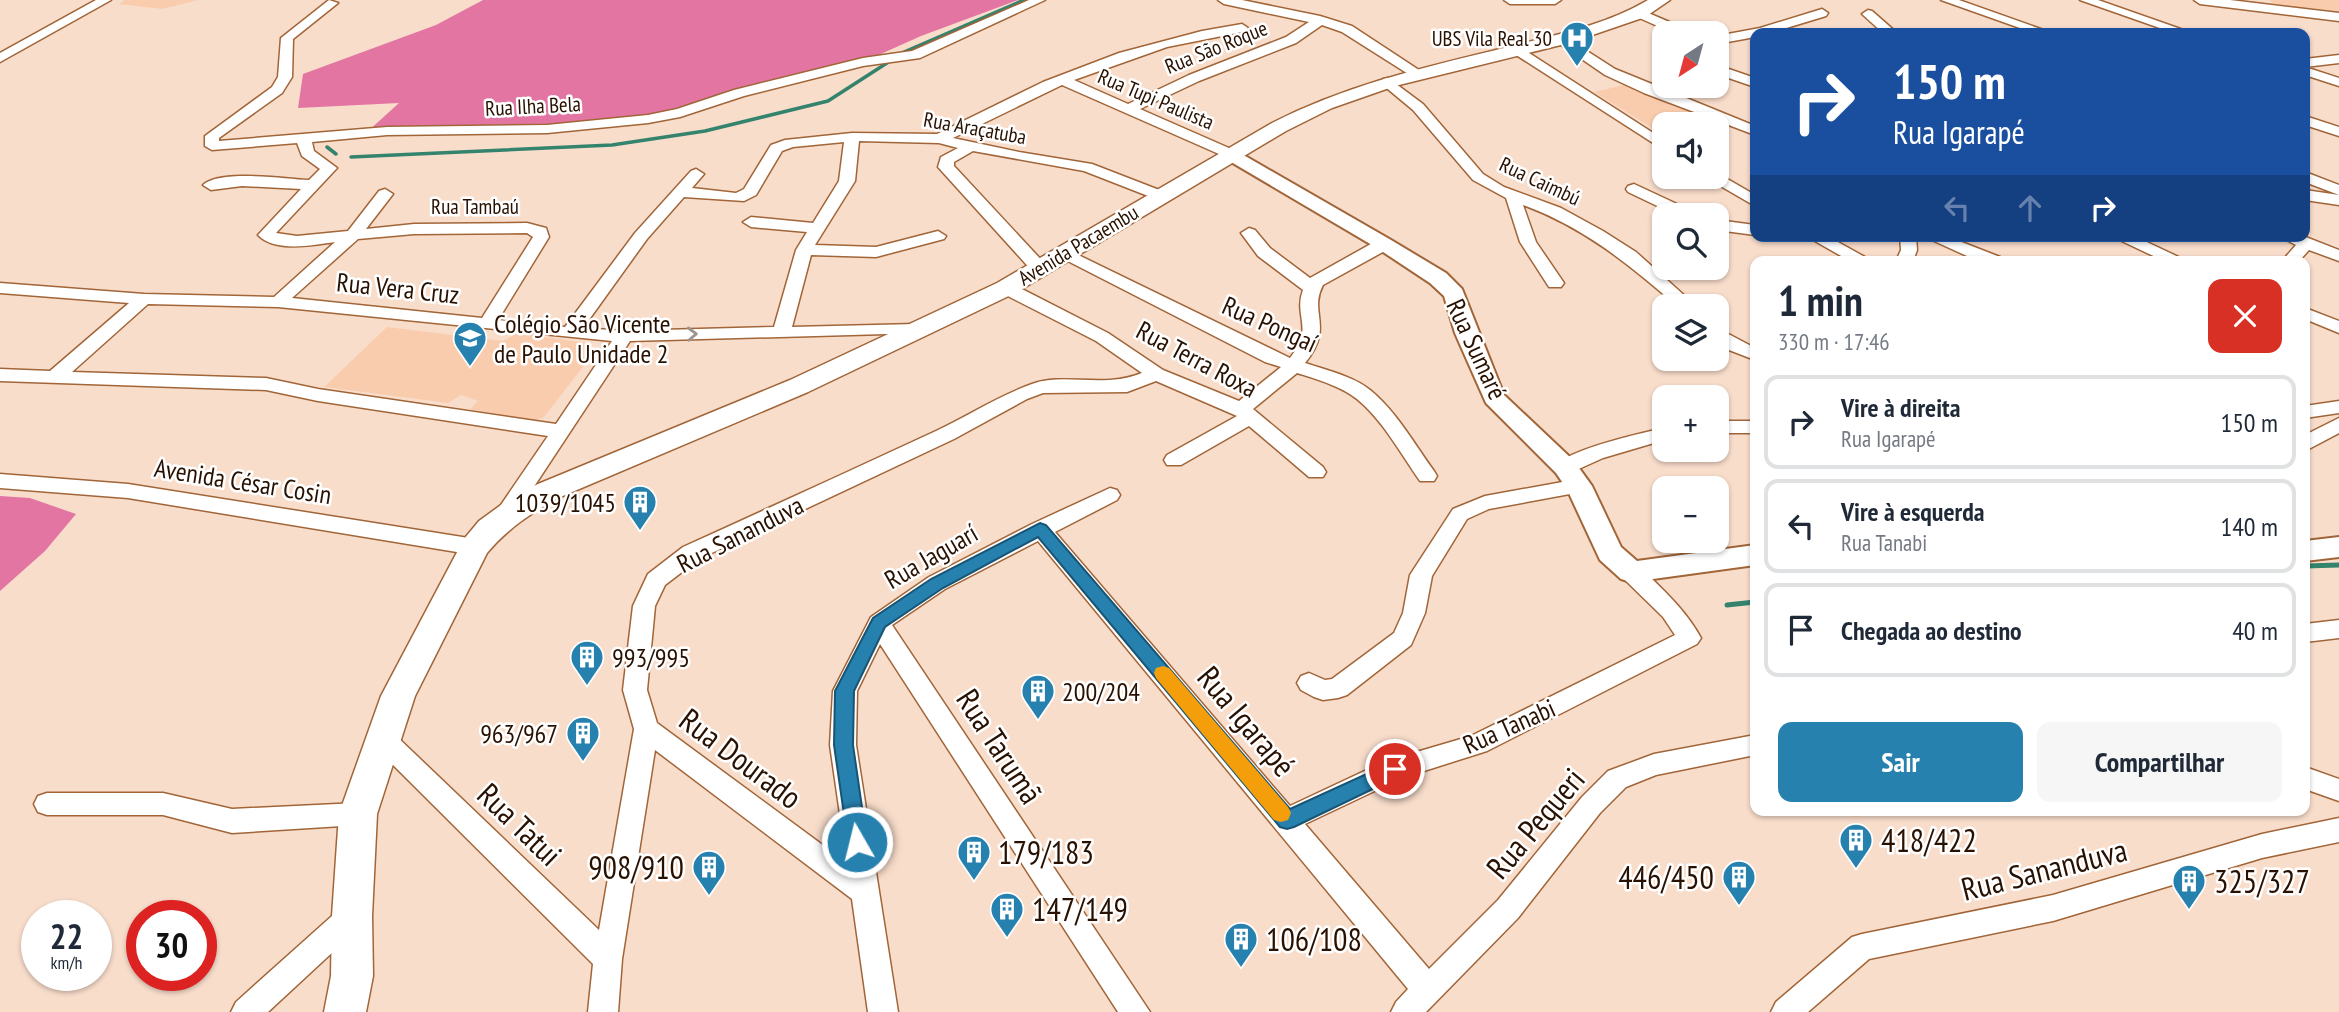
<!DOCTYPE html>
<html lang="pt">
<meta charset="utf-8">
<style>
body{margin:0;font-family:"PT Sans Narrow",sans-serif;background:#f6f6f7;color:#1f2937;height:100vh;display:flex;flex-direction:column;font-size:26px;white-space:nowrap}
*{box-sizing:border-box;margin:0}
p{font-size:23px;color:#747a83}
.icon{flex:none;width:38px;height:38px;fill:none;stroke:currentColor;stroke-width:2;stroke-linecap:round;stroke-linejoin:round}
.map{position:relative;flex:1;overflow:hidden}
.panel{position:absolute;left:1750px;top:256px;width:560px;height:560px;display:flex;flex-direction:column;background:#fff;border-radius:14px;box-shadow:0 2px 5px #0004}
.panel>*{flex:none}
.hud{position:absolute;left:1750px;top:28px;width:560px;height:214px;border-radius:14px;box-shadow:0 2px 5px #0004;background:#1a4fa0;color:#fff;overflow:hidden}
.needle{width:46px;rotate:216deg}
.tools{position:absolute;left:1652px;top:21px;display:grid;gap:14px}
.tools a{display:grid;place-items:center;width:77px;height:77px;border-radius:14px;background:#fff;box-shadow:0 2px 5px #0004;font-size:35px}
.speed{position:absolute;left:21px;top:900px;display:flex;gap:14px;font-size:35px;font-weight:700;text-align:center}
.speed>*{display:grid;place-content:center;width:91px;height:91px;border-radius:50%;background:#fff;box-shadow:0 2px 5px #0004;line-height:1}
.speed small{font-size:18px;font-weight:400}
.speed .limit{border:10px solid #d22;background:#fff;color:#111}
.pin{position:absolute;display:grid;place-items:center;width:60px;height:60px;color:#fff;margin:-30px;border:4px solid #fff;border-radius:50%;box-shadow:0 2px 7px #0007}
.me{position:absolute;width:77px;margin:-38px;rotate:352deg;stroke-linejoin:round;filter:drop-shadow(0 0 5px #0008)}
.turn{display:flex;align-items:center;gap:24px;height:147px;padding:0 28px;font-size:32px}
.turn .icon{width:91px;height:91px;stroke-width:2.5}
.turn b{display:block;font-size:49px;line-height:60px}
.lanes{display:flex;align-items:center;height:66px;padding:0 28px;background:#0003;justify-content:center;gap:35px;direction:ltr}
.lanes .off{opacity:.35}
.round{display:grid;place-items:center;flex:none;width:74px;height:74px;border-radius:14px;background:#f6f6f7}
.summary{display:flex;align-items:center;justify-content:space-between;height:119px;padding:0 28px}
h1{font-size:42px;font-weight:700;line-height:52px}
.primary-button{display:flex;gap:14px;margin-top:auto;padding:14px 28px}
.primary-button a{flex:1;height:80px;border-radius:14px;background:#2681af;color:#fff;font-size:28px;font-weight:700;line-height:80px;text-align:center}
.primary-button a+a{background:#f6f6f7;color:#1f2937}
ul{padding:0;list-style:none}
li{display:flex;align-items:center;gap:21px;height:94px;margin:0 14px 10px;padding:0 14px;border:4px solid #e0e1e3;border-radius:14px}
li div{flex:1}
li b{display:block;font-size:26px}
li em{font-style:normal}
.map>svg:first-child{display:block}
.built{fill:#faccae}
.forest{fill:#e375a2}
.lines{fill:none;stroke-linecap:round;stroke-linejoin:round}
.stream-far1{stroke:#34846d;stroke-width:3.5}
.stream{stroke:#34846d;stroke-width:5}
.minor-casing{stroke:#a16538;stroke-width:3}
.tertiary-casing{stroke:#a16538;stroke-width:4}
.secondary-casing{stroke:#a16538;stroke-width:3}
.minor{fill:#fff;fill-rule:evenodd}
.tertiary{fill:#fff;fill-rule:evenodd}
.secondary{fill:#fff;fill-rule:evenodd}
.oneway{stroke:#9f948d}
.route{fill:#2681af;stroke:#195472;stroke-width:2}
.slow{fill:#f59e0b}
.labels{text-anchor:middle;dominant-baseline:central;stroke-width:5;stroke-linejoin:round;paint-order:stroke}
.far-poi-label{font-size:21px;fill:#291101;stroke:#fff;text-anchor:end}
.far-street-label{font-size:21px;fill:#291101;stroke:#fff}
.street-label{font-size:26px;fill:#291101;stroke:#fff}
.poi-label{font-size:26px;fill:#291101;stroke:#fff;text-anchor:start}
.near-street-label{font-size:32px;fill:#291101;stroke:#fff}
.near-poi-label{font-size:32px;fill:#291101;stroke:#fff;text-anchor:start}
</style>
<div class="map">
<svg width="2339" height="1012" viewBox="0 0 2339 1012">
<rect width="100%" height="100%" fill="#f9ddcb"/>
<path class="built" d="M 125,0 L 198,0 L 162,9 L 119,4 Z
M 2270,0 L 2339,0 L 2339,15 L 2276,8 Z
M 1628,84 L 1715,118 L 1695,124 L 1664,124 L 1664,133 L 1662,134 L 1594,92 Z
M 387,327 L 503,341 L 517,333 L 588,343 L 593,354 L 544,417 L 535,421 L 470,409 L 478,401 L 461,395 L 448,403 L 324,387 Z"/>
<path class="forest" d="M 483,0 L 1018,0 L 921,36 L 863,62 L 648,119 L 547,129 L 366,133 L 399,103 L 298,108 L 303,74 L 436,25 Z
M 0,496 L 30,498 L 76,514 L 45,551 L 0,591 Z"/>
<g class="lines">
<path class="stream-far1" d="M 327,147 L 336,154
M 351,157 L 612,145 L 705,131 L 828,101 L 904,52 L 1024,0"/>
<path class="stream" d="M 2305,566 L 2339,565
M 1727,605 L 1755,602"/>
<defs>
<path id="minor" d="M 96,0 L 111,0 L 0,62 L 0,53 Z
M 329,0 L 338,3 L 293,39 L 292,77 L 282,93 L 219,138 L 219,141 L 387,127 L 547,125 L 648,115 L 677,109 L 734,90 L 863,58 L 912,51 L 1029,0 L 1045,0 L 920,58 L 863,66 L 744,96 L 680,117 L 648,123 L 547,133 L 387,135 L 312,142 L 314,151 L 337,168 L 276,233 L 297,236 L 348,231 L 379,191 L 385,189 L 393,194 L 366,229 L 414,224 L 527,223 L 546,228 L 549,237 L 498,320 L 565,327 L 635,233 L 691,171 L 696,169 L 704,174 L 692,188 L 736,193 L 744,189 L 771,145 L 785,140 L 852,133 L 937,134 L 1043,82 L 1119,53 L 1202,31 L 1242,24 L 1248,28 L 1242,32 L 1167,47 L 1074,80 L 1128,104 L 1189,75 L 1286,37 L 1309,22 L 1224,4 L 1218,0 L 1242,0 L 1320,16 L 1352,26 L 1425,74 L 1418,78 L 1413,77 L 1342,32 L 1322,25 L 1296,43 L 1199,81 L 1140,109 L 1238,152 L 1240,155 L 1238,158 L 1228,158 L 1062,85 L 953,138 L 1019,152 L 1092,164 L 1167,193 L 1169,196 L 1161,201 L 1084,171 L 973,151 L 954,162 L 954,166 L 1046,265 L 1048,269 L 1046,273 L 1034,273 L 938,167 L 941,157 L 958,148 L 939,143 L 859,141 L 855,181 L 815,245 L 876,247 L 938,231 L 946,236 L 944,239 L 876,257 L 811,255 L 792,327 L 916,324 L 925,329 L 922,333 L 630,341 L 510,523 L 503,525 L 496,523 L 492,518 L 548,436 L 318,401 L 266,390 L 0,381 L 0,369 L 50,371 L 129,303 L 0,293 L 0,283 L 144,294 L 274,297 L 335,242 C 313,245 275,253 258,235 L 301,189 L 242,186 L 211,190 L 203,185 C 220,169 286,179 309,180 L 320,169 L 302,156 L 297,143 L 212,150 L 205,146 L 205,136 L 272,87 L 278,77 L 281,38 ZM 844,142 L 839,181 L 813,223 L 751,217 L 743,222 L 751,227 L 807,232 L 796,250 L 774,327 L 624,331 L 583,328 L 647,239 L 684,197 L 744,201 L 756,195 L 782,151 L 793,147 ZM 527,233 L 533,237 L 482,318 L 292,298 L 358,239 L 414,234 ZM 148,304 L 278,307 L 612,341 L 556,424 L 318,389 L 266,378 L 72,372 Z
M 1504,0 L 1561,0 L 1555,4 L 1510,4 Z
M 1941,0 L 1959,0 L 2052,33 L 2034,33 Z
M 2080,0 L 2098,0 L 2192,33 L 2174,33 Z
M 2194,0 L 2230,0 L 2339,13 L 2339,21 L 2200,4 Z
M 1639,9 L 1688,30 L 1689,33 L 1673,33 L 1635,16 L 1635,10 Z
M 1822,9 L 1828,13 L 1826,16 L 1770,33 L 1755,33 L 1755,37 L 1717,44 L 1717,36 L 1760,28 Z
M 1868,10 L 1872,11 L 1897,33 L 1883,33 L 1862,14 Z
M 1562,35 L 1615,69 L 1755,126 L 1755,135 L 1644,93 L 1605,75 L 1557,42 L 1557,36 Z
M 1518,46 L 1664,140 L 1664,150 L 1513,53 L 1513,47 Z
M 2339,55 L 2339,63 L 2305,67 L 2339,78 L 2339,86 L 2305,75 L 2305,59 Z
M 1717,65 L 1755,78 L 1755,87 L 1717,74 Z
M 1388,78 L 1423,104 L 1483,174 L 1504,187 L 1561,208 L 1603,231 L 1636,252 L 1696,306 L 1677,306 C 1629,264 1583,227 1523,205 L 1536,242 L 1564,283 L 1561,287 L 1549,287 L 1520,242 L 1506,198 L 1473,180 L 1413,110 L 1383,85 L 1383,79 Z
M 2305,116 L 2339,127 L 2339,136 L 2305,125 Z
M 2305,172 L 2339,185 L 2339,195 L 2305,182 Z
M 1717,173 L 1755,195 L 1755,206 L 1705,177 L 1717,177 Z
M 1634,184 L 1694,212 L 1696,215 L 1676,215 L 1628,192 L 1626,189 L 1628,186 Z
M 2305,190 L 2339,195 L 2339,205 L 2305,200 Z
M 1717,220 L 1755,225 L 1755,235 L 1717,230 Z
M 1249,228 L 1255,230 L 1270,248 L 1310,278 L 1378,240 L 1390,240 L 1392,244 L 1390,248 L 1323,285 C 1308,314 1335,326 1305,363 C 1326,370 1353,376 1370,390 C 1396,411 1415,445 1434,471 L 1437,476 L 1434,481 L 1420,481 C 1401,454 1382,419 1357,399 C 1341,386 1316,379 1297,373 L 1253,409 L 1323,467 L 1326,472 L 1323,477 L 1309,477 L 1249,426 L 1181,465 L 1167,465 L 1164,460 L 1167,455 L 1237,416 L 1156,381 L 1127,392 L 1043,393 L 1027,399 L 954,439 L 699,559 L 665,585 L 655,606 L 647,690 L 657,723 L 847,863 L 830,745 L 833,691 L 871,617 L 929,577 L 1032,524 L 1110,488 L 1117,490 L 1120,495 L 1117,500 L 1055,532 L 1290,806 L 1386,761 L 1471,736 L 1675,635 L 1663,617 L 1623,578 L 1620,572 L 1623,566 L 1631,564 L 1639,566 C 1662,589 1685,609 1701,638 L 1697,644 L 1487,751 L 1402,778 L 1305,824 L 1429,969 L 1498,900 L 1582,797 L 1608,771 L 1654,754 L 1755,735 L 1755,755 L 1656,775 L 1626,787 L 1600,813 L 1518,918 L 1426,1012 L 1391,1012 L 1396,1002 L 1408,989 L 1038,541 L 945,589 L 892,625 L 1150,1012 L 1118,1012 L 880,644 L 857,691 L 856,745 L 898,1012 L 868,1012 L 852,899 L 655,750 L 622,959 L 618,1012 L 588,1012 L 593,964 L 374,746 L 371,739 L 374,732 L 383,729 L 392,732 L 599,930 L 634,729 L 623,690 L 633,606 L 648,574 L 683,547 C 767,509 852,470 936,431 C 968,416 998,396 1032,384 C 1065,372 1102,389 1142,373 L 1096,341 L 1000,292 L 997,288 L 1000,284 L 1012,284 L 1108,333 L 1163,370 L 1239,401 L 1281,367 L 1265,362 L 1056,255 L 1058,251 L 1070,251 L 1290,358 C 1315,327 1293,317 1303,290 L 1258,256 L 1241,233 Z
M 1806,236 L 1827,236 L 1872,261 L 1850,261 Z
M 1900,236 L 1916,236 L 1917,250 L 1913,261 L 1896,261 L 1901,250 Z
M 1923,236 L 1946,236 L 2000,257 L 2002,261 L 1978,261 Z
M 2111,236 L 2134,236 L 2187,261 L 2164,261 Z
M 2279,236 L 2303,236 L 2339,250 L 2339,261 L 2309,250 L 2299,261 L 2282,261 L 2296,245 Z
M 2305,308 L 2339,321 L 2339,333 L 2305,319 Z
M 1717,328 L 1755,348 L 1755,360 L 1729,350 L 1717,341 Z
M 2339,401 L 2339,413 L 2305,418 L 2305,406 Z
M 2339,418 L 2339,433 L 2305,451 L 2305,435 Z
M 1717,421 L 1755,421 L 1755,433 L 1717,433 Z
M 1664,428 L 1664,440 L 1603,458 L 1572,472 L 1558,472 L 1555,467 C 1565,450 1642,433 1664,428 Z
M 0,474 L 128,484 L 475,539 L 483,541 L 486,547 L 483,553 L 475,555 L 128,498 L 0,488 Z
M 1579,479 L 1586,481 L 1589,486 L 1586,491 L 1489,509 L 1467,519 L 1432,576 L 1425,613 L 1411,645 L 1347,695 L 1338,698 L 1323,700 L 1314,697 L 1301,690 L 1297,683 L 1301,676 L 1309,673 L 1325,680 L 1332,679 L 1394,633 L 1403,613 L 1410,575 L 1453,509 L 1485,496 Z
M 2339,620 L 2339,638 L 2305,642 L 2305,624 Z
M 2305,767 L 2339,779 L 2339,801 L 2305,789 Z
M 47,793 L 163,793 L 232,809 L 358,803 L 367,806 L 371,814 L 367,822 L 358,825 L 232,833 L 163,815 L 47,815 L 38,812 L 34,804 L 38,796 Z
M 2339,818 L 2339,842 L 2262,858 L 2053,921 L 1869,959 L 1808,1012 L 1771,1012 L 1776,1002 L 1852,937 L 1862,934 L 2053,895 L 2262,834 Z
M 352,903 L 362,907 L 366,916 L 362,925 L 268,1012 L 231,1012 L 236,1002 L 342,907 Z"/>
<path id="tertiary" d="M 1233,149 L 1391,240 L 1446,273 L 1462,289 L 1504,395 L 1574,461 L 1592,486 L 1621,547 L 1637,561 L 1755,545 L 1755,565 L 1631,582 L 1621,579 L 1600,560 L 1567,489 L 1556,473 L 1486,403 L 1455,333 L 1444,296 L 1430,283 L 1377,248 L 1226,159 L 1224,155 L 1226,151 Z
M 2339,537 L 2339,557 L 2305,561 L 2305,541 Z"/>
<path id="secondary" d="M 1648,0 L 1670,0 L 1645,17 L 1569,43 L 1395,86 L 1332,108 L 1286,131 L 1015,293 L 808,392 L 558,498 C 531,513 507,529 487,553 L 415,696 L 377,814 L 372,916 L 373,976 L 366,1012 L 324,1012 L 331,976 L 332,916 L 339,814 L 381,696 L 464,539 L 479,521 L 512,497 L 538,484 L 790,380 L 997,283 L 1272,123 C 1345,86 1417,69 1496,50 C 1546,37 1603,27 1648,0 Z"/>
</defs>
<use href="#minor" class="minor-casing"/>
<use href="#tertiary" class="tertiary-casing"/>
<use href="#secondary" class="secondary-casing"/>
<use href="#minor" class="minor"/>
<use href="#tertiary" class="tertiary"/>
<use href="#secondary" class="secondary"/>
</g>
<defs><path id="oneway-chevron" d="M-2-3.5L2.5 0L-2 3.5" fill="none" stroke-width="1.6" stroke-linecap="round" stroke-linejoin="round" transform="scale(1.75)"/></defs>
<use class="oneway" href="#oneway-chevron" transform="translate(692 334) rotate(-2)"/>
<path class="route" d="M 1040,523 L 1046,525 L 1290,809 L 1395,761 L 1402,764 L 1405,769 L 1402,775 L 1294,827 L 1287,829 L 1280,827 L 1038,537 L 943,588 L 885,627 L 854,691 L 853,745 L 867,842 L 864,849 L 857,851 L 849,849 L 834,745 L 835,691 L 873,618 L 931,579 Z"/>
<path class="slow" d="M 1163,666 L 1169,668 L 1288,807 L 1291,813 L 1288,820 L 1281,822 L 1274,820 L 1156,678 L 1154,673 L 1156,668 Z"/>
<defs>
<symbol id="hospital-pin" viewBox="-11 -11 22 30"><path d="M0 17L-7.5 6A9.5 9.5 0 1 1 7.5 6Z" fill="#2681af" stroke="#fff"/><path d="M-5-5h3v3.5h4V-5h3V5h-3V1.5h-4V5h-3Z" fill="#fff"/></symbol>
<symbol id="school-pin" viewBox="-11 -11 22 30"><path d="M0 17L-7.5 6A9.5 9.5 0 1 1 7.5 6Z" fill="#2681af" stroke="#fff"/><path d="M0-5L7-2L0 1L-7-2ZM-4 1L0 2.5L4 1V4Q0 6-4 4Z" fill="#fff"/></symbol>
<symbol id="building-pin" viewBox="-11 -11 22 30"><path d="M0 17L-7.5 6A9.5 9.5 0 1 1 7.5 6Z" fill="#2681af" stroke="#fff"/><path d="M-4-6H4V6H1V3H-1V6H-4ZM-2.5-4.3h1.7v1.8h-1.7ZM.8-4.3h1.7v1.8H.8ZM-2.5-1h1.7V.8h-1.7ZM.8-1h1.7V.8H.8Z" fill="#fff"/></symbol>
</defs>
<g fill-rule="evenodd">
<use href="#hospital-pin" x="1558" y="19" width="38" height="52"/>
<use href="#school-pin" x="451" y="319" width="38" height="52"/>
<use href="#building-pin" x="621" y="483" width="38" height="52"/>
<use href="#building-pin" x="568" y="638" width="38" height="52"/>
<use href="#building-pin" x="1019" y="672" width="38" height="52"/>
<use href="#building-pin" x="564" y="714" width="38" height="52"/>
<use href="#building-pin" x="1837" y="821" width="38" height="52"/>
<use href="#building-pin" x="955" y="833" width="38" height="52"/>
<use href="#building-pin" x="690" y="848" width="38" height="52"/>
<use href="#building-pin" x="1720" y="858" width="38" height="52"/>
<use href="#building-pin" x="2170" y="862" width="38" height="52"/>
<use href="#building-pin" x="988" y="890" width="38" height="52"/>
<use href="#building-pin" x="1222" y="920" width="38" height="52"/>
</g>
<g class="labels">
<g class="far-poi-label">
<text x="1552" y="38">UBS Vila Real 30</text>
</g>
<g class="far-street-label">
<text transform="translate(1216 47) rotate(-22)">Rua São Roque</text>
<text transform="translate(1156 99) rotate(23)">Rua Tupi Paulista</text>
<text transform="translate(533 106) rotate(-3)">Rua Ilha Bela</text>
<text transform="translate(975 128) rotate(10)">Rua Araçatuba</text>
<text transform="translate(1540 181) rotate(25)">Rua Caimbú</text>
<text x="475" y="206">Rua Tambaú</text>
<text transform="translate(1078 245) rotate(-31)">Avenida Pacaembu</text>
</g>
<g class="street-label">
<text transform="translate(398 288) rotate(6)">Rua Vera Cruz</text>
<text transform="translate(1270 324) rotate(24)">Rua Pongaí</text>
<text transform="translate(1477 349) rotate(65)">Rua Sumaré</text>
<text transform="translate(1197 359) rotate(28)">Rua Terra Roxa</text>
<text transform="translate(243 481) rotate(9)">Avenida César Cosin</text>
<text transform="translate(740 534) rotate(-27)">Rua Sananduva</text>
<text transform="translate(931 556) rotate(-30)">Rua Jaguarí</text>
<text transform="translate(1509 726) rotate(-24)">Rua Tanabi</text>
</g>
<g class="poi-label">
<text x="494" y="323">Colégio São Vicente<tspan x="494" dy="30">de Paulo Unidade 2</tspan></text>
<text x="616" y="502" text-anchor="end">1039/1045</text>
<text x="612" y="657">993/995</text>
<text x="1062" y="691">200/204</text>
<text x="558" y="733" text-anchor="end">963/967</text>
</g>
<g class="near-street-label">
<text transform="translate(1247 721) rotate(50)">Rua Igarapé</text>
<text transform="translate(1000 746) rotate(57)">Rua Tarumã</text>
<text transform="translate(741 758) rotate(37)">Rua Dourado</text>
<text transform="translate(1535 823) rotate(-50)">Rua Pequeri</text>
<text transform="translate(520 824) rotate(44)">Rua Tatui</text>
<text transform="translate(2044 869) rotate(-14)">Rua Sananduva</text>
</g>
<g class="near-poi-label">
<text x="1881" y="840">418/422</text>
<text x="998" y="852">179/183</text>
<text x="684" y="867" text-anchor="end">908/910</text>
<text x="1714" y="877" text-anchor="end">446/450</text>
<text x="2214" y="881">325/327</text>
<text x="1032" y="909">147/149</text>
<text x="1266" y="939">106/108</text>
</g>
</g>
</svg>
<div class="tools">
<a><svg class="needle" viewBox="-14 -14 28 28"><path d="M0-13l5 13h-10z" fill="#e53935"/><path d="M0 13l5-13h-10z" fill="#747a83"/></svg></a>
<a><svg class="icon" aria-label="sound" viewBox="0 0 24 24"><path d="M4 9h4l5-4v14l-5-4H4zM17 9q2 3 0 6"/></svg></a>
<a><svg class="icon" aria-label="search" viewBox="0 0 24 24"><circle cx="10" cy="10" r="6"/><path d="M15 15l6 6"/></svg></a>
<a><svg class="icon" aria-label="layers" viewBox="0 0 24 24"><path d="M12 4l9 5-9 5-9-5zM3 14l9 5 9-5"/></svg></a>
<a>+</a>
<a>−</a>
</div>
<div class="speed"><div>22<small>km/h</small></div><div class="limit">30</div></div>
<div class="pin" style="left:1395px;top:769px;background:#d93025"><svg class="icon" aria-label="arrive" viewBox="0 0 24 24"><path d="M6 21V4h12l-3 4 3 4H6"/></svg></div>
<svg class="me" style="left:857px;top:842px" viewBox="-20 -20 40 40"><circle r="17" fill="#2681af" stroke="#fff" stroke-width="3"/><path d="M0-11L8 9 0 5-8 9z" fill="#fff"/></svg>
<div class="hud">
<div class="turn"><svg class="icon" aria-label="right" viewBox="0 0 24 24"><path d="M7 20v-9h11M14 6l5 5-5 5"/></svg><div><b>150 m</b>Rua Igarapé</div></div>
<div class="lanes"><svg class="icon off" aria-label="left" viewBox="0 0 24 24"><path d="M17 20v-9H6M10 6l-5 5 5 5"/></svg><svg class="icon off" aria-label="ahead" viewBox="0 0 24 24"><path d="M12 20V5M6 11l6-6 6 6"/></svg><svg class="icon" aria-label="right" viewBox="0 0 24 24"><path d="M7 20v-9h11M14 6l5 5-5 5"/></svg></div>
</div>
<section class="panel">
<div class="summary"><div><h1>1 min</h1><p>330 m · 17:46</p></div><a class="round" style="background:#d93025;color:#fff"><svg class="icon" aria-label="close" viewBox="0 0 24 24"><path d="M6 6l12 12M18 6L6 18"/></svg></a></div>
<ul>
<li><svg class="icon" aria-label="right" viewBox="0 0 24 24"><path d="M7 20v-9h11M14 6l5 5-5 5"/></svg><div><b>Vire à direita</b><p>Rua Igarapé</p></div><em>150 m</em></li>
<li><svg class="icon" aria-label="left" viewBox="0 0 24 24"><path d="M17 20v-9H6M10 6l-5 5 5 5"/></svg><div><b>Vire à esquerda</b><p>Rua Tanabi</p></div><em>140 m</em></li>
<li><svg class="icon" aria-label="arrive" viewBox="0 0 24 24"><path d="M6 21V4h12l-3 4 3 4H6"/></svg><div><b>Chegada ao destino</b></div><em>40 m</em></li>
</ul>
<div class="primary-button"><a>Sair</a><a>Compartilhar</a></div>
</section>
</div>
